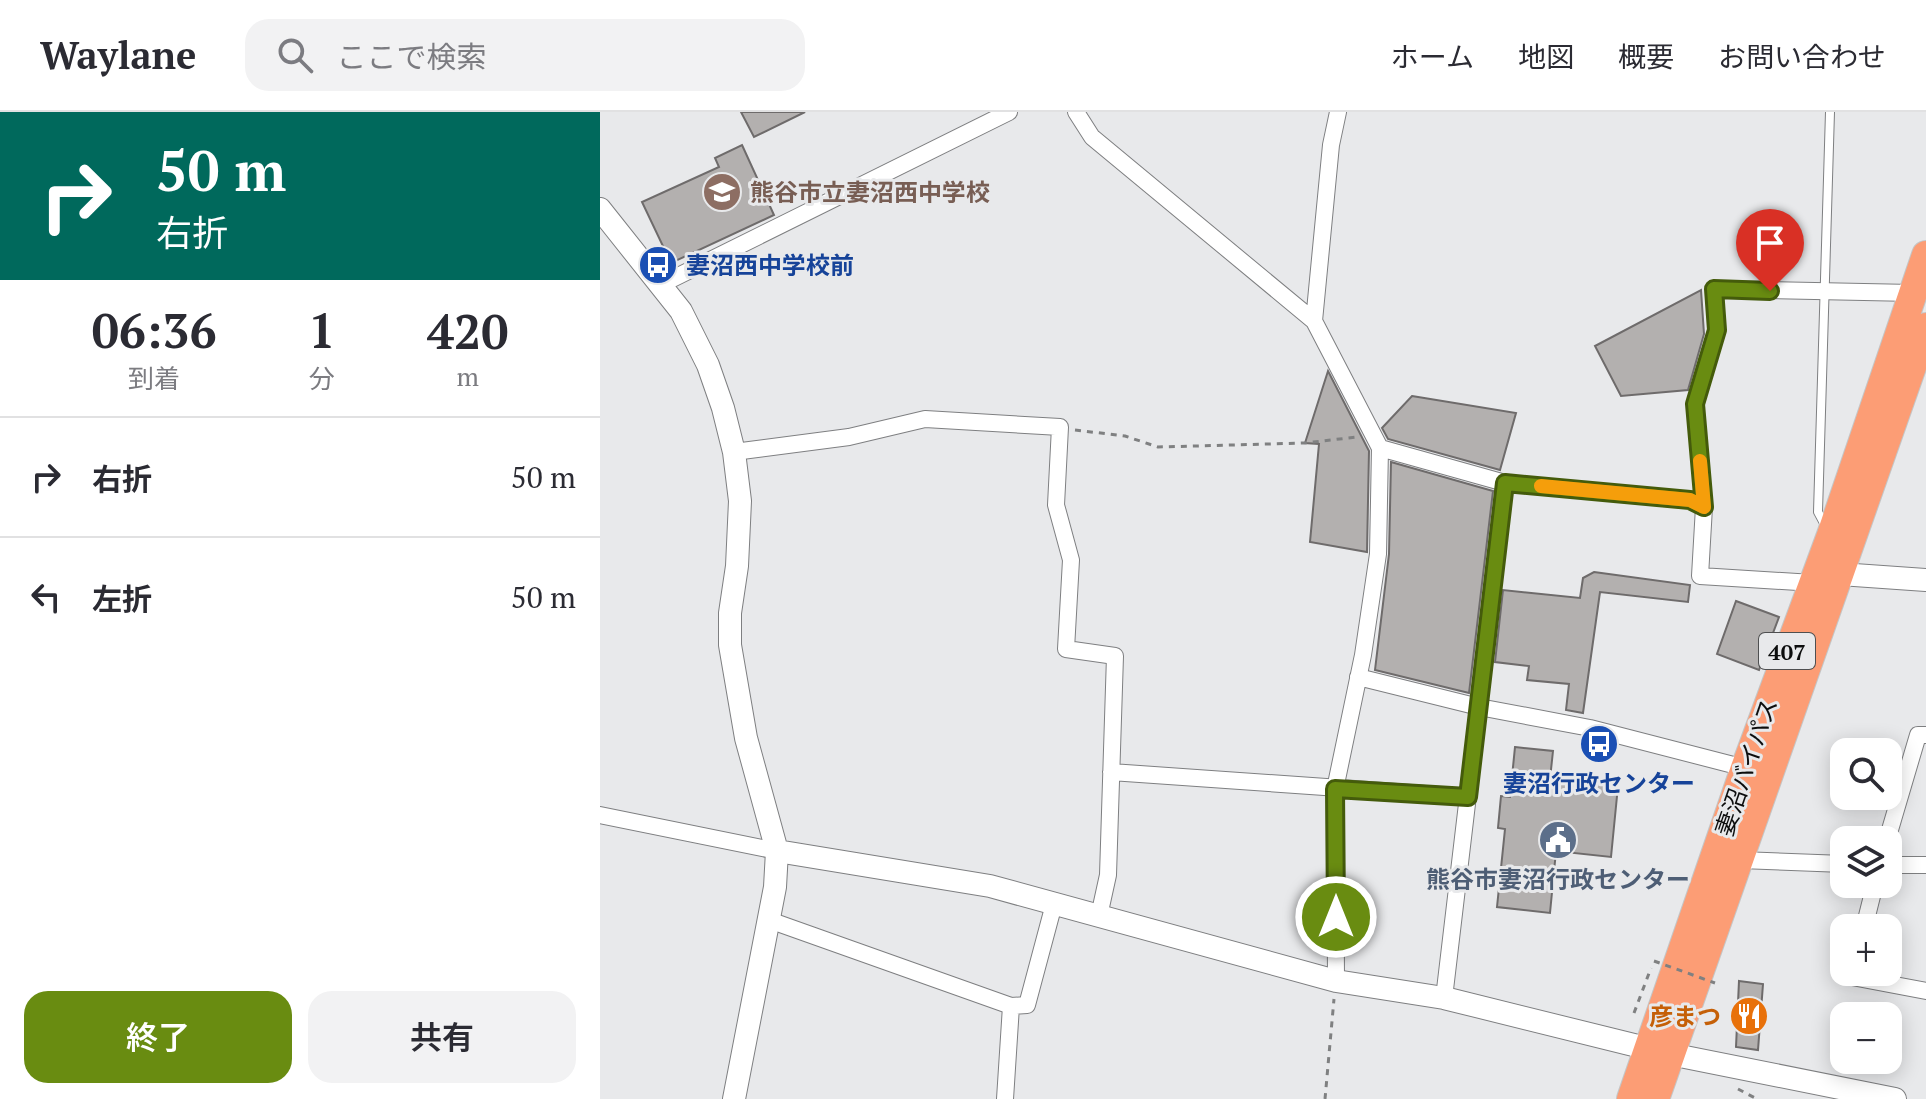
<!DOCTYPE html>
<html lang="ja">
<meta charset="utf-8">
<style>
body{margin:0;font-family:"PT Serif","Noto Sans JP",serif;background:#f2f2f3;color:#2b2b33;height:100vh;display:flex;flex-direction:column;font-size:30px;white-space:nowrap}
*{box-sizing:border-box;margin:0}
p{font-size:26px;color:#7c7c81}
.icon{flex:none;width:44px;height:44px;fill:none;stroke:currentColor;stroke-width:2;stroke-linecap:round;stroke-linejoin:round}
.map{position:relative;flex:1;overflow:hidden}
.drawer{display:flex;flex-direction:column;background:#fff;width:600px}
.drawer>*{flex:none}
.top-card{background:#00695c;color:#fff;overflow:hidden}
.fabs{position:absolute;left:1230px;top:626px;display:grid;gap:16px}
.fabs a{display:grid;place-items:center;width:72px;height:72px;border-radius:16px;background:#fff;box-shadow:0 4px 20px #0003;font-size:40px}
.pin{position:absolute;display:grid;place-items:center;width:68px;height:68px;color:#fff;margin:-82px -34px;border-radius:50% 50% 50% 0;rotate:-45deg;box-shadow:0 0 8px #0007}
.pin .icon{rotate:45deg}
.me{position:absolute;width:88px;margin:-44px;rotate:0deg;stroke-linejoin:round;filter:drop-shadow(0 0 6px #0008)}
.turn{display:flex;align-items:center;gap:28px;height:168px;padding:0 24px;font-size:36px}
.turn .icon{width:104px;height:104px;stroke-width:2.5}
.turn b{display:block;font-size:56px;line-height:68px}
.eta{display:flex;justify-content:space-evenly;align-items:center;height:136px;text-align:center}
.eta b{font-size:48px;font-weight:600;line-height:56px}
.primary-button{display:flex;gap:16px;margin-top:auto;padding:16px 24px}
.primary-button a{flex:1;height:92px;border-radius:24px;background:#698c11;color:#fff;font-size:32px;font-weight:600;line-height:92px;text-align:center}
.primary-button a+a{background:#f2f2f3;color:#2b2b33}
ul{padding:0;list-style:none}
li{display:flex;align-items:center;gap:24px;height:120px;padding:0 24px;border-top:2px solid #e1e1e2}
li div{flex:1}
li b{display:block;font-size:30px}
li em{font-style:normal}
header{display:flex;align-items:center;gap:48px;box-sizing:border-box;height:112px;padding:0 40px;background:#fff;border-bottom:2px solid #e1e1e2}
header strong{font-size:38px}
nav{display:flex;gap:44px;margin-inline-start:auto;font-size:28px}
.search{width:560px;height:72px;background:#f2f2f3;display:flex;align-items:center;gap:20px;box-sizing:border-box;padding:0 28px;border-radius:24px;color:#7c7c81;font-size:30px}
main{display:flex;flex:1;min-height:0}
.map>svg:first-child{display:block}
.building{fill:#b3b0af;stroke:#6e6b6b;stroke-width:2}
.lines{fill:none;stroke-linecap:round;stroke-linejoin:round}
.lane-casing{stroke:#7e7f81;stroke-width:10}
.street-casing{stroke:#7e7f81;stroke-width:18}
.secondary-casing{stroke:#7e7f81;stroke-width:24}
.highway-casing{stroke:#c5c5c5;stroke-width:30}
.path{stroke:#7f8081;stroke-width:3;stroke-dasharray:6 6;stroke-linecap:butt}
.lane{stroke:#fff;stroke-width:8}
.street{stroke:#fff;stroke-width:16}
.secondary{stroke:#fff;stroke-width:22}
.highway{stroke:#fc9d75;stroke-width:28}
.path-bridge{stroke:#7f8081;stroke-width:3;stroke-dasharray:6 6;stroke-linecap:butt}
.route-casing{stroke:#445b0b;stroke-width:20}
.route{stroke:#698c11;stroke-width:14}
.slow{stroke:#f59e0b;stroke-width:14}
.labels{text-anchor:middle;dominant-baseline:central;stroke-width:6;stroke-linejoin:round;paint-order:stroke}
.shield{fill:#e8e9eb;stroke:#4e4f50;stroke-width:2}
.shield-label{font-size:22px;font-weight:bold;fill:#0c0d0d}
.education-label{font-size:24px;font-weight:bold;fill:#785e54;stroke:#e8e9eb;text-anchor:start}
.transit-label{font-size:24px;font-weight:bold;fill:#164399;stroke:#e8e9eb;text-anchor:start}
.street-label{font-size:24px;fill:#0c0d0d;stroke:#e8e9eb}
.service-label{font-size:24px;font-weight:bold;fill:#4e5e75;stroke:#e8e9eb}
.food-label{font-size:24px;font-weight:bold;fill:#c56008;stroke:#e8e9eb;text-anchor:end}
</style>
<header>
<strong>Waylane</strong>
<div class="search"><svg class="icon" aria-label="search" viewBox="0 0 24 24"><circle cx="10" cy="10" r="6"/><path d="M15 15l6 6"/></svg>ここで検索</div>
<nav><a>ホーム</a><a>地図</a><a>概要</a><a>お問い合わせ</a></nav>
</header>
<main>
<section class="drawer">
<div class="top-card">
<div class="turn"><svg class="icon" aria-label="right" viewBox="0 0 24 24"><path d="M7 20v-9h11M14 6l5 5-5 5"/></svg><div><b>50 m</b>右折</div></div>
</div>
<div class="eta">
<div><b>06:36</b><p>到着</p></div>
<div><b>1</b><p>分</p></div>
<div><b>420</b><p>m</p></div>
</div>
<ul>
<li><svg class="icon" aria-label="right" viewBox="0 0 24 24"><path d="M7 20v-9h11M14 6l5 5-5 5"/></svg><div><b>右折</b></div><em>50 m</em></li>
<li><svg class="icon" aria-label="left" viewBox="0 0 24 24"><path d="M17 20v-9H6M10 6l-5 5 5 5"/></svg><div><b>左折</b></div><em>50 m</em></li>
</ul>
<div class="primary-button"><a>終了</a><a>共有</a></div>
</section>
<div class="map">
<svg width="1326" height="987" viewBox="0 0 1326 987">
<rect width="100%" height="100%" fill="#e8e9eb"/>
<path class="building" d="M 141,0 L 205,0 L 154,25 Z
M 142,33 L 174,103 L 71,151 L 42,90 L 119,55 L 115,46 Z
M 1101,178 L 1104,222 L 1088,278 L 1021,284 L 995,234 Z
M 728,259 L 769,339 L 767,440 L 710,430 L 719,332 L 705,331 Z
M 812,284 L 916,301 L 900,358 L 788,327 L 782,316 Z
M 791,350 L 893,379 L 869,581 L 775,558 L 789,442 Z
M 994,460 L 1090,473 L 1088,490 L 1000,480 L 983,601 L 966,598 L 969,572 L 927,568 L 929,554 L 895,550 L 903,478 L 980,486 L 983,466 Z
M 1136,489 L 1179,505 L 1159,558 L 1117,542 Z
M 915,635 L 953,639 L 950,667 L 1018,674 L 1011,745 L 956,739 L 950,801 L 897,795 L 905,717 L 898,716 L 901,684 L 910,685 Z
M 1139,869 L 1163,872 L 1158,938 L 1136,935 Z"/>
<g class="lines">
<defs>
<path id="lane" d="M 1225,413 L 1218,400 L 1230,0"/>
<path id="street" d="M 476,0 L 492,25 L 714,209 L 780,336 L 778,442 L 763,543 L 735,677 L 736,869
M 60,173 L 409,0
M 714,209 L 731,33 L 738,0
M 780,336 L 905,371 L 1090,388 L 1104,395
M 134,340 L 249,325 L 325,307 L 460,315 L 456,393 L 471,448 L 466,537 L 515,544 L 508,763 L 499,804
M 1213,471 L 1100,464 L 1104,395 L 1095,292 L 1117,218 L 1114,177 L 1313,181
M 758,565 L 879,595 L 990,616 L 1145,656
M 511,660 L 868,685
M 0,703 L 177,739
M 1287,728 L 1318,623 L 1326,623
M 1140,748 L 1244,752
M 1288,753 L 1326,753
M 169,808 L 411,894 L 427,893 L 454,792
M 1264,816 L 1275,772
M 1253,860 L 1252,865 L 1326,879
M 844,886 L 905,371
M 405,987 L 411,894"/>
<path id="secondary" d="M 0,97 L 81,199 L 108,253 L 123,296 L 134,340 L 140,389 L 137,454 L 130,501 L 130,533 L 146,626 L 177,739 L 175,775 L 134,987
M 1240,462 L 1326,468
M 177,739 L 390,774 L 736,869 L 844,886 L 1070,942 L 1295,987"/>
<path id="highway" d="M 1031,987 L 1145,656 L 1231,423 L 1326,143
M 1055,987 L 1326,215"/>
</defs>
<use href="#lane" class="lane-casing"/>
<use href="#street" class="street-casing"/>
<use href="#secondary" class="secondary-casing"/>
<use href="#highway" class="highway-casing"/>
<path class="path" d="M 475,318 L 525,324 L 558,335 L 705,331 L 757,325
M 1034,901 L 1051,856
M 1138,977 L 1157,987
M 725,987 L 734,887"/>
<use href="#lane" class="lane"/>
<use href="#street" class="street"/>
<use href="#secondary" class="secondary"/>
<use href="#highway" class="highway"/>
<path class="path-bridge" d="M 1054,849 L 1115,871"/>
</g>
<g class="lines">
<defs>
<path id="route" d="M 736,805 L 735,677 L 868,685 L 905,371 L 1090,388 L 1104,395 L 1095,292 L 1117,218 L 1114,177 L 1170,179"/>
</defs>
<use href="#route" class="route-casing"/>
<use href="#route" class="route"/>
<path class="slow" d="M 941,374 L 1090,388 L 1104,395 L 1100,349"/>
</g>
<defs>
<symbol id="school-disc" viewBox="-11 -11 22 22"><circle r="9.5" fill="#8d6e63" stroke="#e8e9eb"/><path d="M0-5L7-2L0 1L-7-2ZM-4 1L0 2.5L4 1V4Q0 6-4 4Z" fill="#fff"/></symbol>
<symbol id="bus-disc" viewBox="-11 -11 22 22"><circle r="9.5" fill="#1a4fb4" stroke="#e8e9eb"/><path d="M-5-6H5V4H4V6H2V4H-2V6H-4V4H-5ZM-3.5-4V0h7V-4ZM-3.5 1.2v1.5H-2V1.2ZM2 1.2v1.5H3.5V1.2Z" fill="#fff"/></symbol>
<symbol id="civic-disc" viewBox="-11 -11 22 22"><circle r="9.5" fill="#5c6f8a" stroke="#e8e9eb"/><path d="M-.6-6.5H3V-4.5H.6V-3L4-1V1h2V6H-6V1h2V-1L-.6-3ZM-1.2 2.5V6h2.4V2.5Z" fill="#fff"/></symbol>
<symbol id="restaurant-disc" viewBox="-11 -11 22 22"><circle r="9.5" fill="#e8710a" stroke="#e8e9eb"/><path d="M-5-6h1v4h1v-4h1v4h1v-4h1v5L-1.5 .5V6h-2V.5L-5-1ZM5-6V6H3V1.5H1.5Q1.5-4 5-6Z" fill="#fff"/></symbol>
</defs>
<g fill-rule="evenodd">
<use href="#school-disc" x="100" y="58" width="44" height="44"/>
<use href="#bus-disc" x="36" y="131" width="44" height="44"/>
<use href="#bus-disc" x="977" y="610" width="44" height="44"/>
<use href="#civic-disc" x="936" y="706" width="44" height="44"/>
<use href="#restaurant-disc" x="1127" y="882" width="44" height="44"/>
</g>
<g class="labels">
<rect class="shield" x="1159" y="521" width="56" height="36" rx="6"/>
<g class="shield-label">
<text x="1187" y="539">407</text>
</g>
<g class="education-label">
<text x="150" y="80">熊谷市立妻沼西中学校</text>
</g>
<g class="transit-label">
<text x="86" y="153">妻沼西中学校前</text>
<text x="999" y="671" text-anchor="middle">妻沼行政センター</text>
</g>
<g class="street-label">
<text transform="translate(1146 655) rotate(-71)">妻沼バイパス</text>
</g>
<g class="service-label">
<text x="958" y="767">熊谷市妻沼行政センター</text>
</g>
<g class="food-label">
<text x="1121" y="904">彦まつ</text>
</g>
</g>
</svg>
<div class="fabs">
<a><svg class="icon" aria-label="search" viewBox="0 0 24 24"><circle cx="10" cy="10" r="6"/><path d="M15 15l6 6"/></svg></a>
<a><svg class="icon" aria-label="layers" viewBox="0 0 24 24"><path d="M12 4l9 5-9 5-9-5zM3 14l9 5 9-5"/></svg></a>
<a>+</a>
<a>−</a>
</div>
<div class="pin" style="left:1170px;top:179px;background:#d93025"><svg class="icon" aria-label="arrive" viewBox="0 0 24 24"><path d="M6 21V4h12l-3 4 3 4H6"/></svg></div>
<svg class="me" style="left:736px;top:805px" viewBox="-20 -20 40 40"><circle r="17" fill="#698c11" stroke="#fff" stroke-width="3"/><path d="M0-11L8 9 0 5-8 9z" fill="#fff"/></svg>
</div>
</main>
